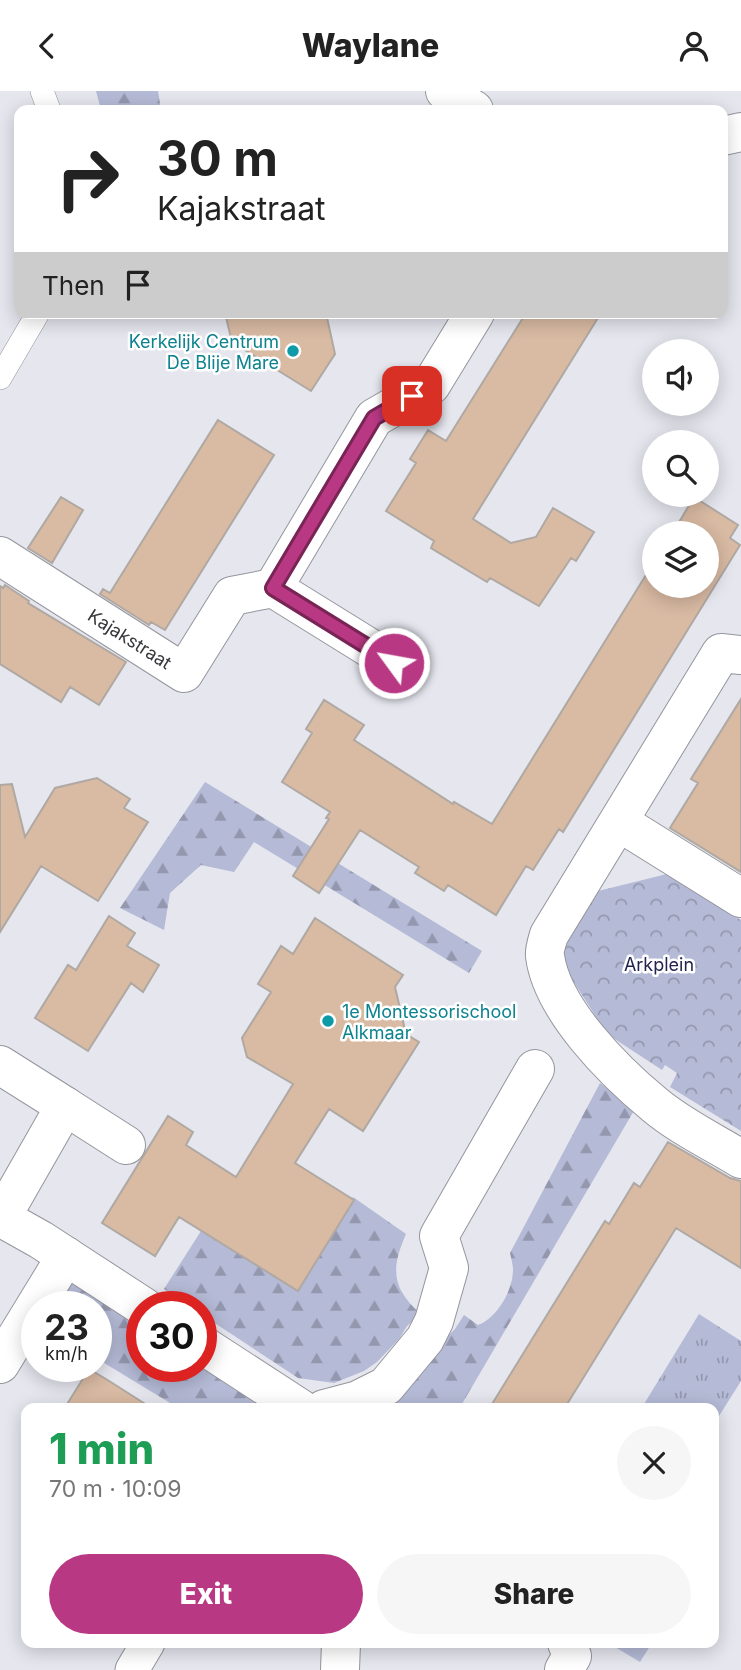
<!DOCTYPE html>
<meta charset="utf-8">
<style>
body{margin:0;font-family:Inter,sans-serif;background:#f6f6f6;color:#222;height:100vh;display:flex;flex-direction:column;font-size:26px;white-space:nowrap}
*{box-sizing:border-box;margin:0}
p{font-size:23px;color:#767676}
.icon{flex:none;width:38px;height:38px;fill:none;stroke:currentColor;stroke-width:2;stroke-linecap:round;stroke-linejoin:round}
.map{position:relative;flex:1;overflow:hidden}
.side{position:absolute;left:21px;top:1312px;width:698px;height:245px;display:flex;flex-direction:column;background:#fff;border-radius:14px;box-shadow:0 4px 18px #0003}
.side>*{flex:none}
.guide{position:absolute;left:14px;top:14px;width:714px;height:214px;border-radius:14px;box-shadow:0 4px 18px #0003;background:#fff;color:#222;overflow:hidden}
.tools{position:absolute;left:642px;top:248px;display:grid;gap:14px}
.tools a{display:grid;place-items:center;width:77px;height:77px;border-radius:50%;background:#fff;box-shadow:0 4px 18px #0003;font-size:35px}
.speed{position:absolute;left:21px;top:1200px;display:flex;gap:14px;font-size:35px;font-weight:700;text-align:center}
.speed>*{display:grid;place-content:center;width:91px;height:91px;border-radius:50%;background:#fff;box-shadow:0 4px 18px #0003;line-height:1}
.speed small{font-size:18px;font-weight:400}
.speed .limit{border:10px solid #d22;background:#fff;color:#111}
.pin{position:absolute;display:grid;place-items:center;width:60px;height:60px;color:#fff;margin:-30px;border-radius:14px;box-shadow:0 4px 10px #0006}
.me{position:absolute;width:77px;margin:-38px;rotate:302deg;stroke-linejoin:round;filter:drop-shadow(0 0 5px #0008)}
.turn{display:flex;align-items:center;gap:24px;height:147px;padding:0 28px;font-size:32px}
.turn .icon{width:91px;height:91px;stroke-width:2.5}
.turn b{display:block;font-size:49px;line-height:60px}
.then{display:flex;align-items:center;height:66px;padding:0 28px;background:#0003;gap:14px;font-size:26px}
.round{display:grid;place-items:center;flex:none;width:74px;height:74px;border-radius:37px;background:#f6f6f6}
.head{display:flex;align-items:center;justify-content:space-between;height:119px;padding:0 28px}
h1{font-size:42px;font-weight:800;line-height:52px;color:#1e9e55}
.cta{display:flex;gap:14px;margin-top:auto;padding:14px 28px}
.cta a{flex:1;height:80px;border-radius:42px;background:#b83883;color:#fff;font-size:28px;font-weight:800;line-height:80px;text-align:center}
.cta a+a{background:#f6f6f6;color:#222}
header{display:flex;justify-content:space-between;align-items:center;height:91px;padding:0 28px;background:#fff;font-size:32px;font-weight:800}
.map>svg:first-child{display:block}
.grass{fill:url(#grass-tufts)}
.forest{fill:url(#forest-firs)}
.park{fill:url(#park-crowns)}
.building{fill:#d9baa3;stroke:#afa8a3;stroke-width:2}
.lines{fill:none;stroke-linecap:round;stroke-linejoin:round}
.service-casing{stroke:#94959d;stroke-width:24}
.pedestrian-casing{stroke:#94959d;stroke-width:35}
.minor-casing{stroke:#94959d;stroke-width:40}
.service{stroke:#fff;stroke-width:23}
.pedestrian{stroke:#fff;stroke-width:33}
.minor{stroke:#fff;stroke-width:38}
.route-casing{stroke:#782455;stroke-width:18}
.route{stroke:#b83883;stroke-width:12}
.culture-dot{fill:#0f9aa8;stroke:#fff;stroke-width:2.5}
.labels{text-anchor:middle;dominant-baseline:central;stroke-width:5;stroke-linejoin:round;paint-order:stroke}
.culture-label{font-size:18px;fill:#0d838f;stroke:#fff;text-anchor:end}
.street-label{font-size:18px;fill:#37383b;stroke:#fff}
.park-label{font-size:18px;fill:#21244f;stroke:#fff}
</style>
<header><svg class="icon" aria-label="back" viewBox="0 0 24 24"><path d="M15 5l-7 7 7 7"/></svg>Waylane<svg class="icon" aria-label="person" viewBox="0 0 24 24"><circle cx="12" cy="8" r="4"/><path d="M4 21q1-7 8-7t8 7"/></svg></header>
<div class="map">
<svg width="741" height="1579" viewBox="0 0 741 1579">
<defs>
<pattern id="grass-tufts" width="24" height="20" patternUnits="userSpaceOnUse" patternTransform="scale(1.75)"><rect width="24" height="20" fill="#b5bad6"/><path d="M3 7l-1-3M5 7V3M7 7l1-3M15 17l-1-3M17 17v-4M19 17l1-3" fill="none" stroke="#9498af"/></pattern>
<pattern id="forest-firs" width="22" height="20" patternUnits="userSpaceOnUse" patternTransform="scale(1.75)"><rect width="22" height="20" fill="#b5bad6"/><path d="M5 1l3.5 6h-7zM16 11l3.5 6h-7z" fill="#9498af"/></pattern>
<pattern id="park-crowns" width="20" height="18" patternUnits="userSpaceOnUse" patternTransform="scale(1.75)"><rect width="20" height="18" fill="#b5bad6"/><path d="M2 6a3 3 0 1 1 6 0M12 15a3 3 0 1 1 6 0" fill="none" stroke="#9498af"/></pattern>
</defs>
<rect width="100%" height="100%" fill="#e5e6ee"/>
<path class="grass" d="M 699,1223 L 741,1250 L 741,1290 L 714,1333 L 714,1318 L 641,1318 Z
M 617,1552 L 652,1552 L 640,1571 L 615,1556 Z"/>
<path class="forest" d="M 96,0 L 158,0 L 161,19 L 101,19 Z
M 205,691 L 482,860 L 469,882 L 254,751 L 234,781 L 201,774 L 170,802 L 164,839 L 120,817 Z
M 600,992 L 635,1018 L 459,1318 L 375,1318 L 455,1238 L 464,1224 L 478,1234 C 497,1227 513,1199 513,1179 C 513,1174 511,1167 510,1162 Z
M 353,1106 L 406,1143 C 391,1177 391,1197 421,1223 L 407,1235 L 399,1248 L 377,1271 L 364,1280 L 334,1292 L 298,1287 L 201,1223 L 201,1216 L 192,1216 L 164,1198 L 201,1140 L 297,1198 Z
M 72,1189 L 142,1235 L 142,1276 L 201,1276 L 268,1318 L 180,1318 L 96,1267 L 96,1216 L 53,1216 Z"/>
<path class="park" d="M 667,783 L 741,829 L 741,1040 L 670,996 L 677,982 L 665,974 L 662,979 L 607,943 L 559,868 L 557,855 L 590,802 Z"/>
<path class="building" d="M 225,222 L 326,222 L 335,263 L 311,300 L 232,251 Z
M 526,222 L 601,222 L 473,428 L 511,452 L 536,446 L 553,417 L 594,441 L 576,470 L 571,467 L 539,515 L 490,487 L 487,491 L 431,457 L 434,450 L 386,420 L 416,372 L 410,368 L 428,339 L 446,350 Z
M 218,329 L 274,364 L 165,539 L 151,531 L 149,534 L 100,503 L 103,498 L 110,502 Z
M 61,406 L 83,419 L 52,472 L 28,457 Z
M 694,406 L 738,434 L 730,447 L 740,454 L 563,741 L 559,738 L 533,779 L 526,775 L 496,824 L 448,794 L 444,800 L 415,782 L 419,776 L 360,739 L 319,802 L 293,785 L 329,728 L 326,727 L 330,721 L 282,691 L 312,642 L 306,638 L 324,609 L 364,634 L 354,649 L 453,713 L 454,711 L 492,733 L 654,471 L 654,495 L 707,495 L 707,443 L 672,443 Z
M 5,494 L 29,510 L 28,512 L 126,571 L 99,614 L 70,596 L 61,611 L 0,573 L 0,495 L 3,497 Z
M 741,608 L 741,781 L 670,737 L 698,692 L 691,688 Z
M 97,687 L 130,708 L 124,717 L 148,731 L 98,810 L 41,775 L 0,841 L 0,694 L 12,693 L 25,746 L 55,697 Z
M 109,825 L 135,842 L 127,855 L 159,874 L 143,901 L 131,892 L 88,960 L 35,927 L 68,874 L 76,879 Z
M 315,827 L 403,884 L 395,896 L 406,943 L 419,951 L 363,1040 L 329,1018 L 295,1072 L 354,1109 L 298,1200 L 179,1126 L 155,1165 L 102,1132 L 168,1025 L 193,1041 L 186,1054 L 236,1086 L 293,993 L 247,966 L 242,947 L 271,901 L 258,893 L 281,855 L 293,863 Z
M 668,1051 L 730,1087 L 741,1090 L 741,1177 L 676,1137 L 564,1318 L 489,1318 L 605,1130 L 609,1133 L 634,1092 L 640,1096 Z
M 89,1278 L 106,1288 L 153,1318 L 64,1318 Z"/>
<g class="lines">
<defs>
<path id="service" d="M 42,0 L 49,19
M 0,287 L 38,222"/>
<path id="pedestrian" d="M 132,1579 L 148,1552"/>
<g id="minor">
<path d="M 445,0 L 474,19"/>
<path d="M 723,45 L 741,41"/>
<path id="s1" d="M 0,465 L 184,582 L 232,505 L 273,497 L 394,572"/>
<path d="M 273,497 L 374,327 L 431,294 L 475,222"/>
<path d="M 741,564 L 721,562 L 549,844 C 547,851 544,859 545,865 C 552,919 615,981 655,1014 C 680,1035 713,1051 741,1068"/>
<path d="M 619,731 L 741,807"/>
<path d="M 0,974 L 65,1015 L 1,1127"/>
<path d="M 65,1015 L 126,1054"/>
<path d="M 0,1126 L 41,1149 L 144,1216"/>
<path d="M 201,1253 L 301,1318"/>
<path d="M 0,1273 L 66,1165"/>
<path d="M 324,1318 L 358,1309 L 386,1295 L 425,1248 L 434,1230 L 449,1177 L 439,1145 L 535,978"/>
<path d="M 340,1579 L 341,1552"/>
<path d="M 564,1579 L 572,1565 L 567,1552"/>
</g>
</defs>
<use href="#service" class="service-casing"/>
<use href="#pedestrian" class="pedestrian-casing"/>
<use href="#minor" class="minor-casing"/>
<use href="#service" class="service"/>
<use href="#pedestrian" class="pedestrian"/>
<use href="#minor" class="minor"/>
</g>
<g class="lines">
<defs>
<path id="route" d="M 394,572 L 273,497 L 374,327 L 412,305"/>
</defs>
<use href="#route" class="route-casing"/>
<use href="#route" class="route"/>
</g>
<g class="culture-dot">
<circle cx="293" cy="260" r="7"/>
<circle cx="328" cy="930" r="7"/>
</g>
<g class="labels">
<g class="culture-label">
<text x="279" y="250">Kerkelijk Centrum<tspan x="279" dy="21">De Blije Mare</tspan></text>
<text x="342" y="920" text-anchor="start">1e Montessorischool<tspan x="342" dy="21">Alkmaar</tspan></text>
</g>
<g class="street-label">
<text stroke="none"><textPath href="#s1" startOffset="154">Kajakstraat</textPath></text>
</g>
<g class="park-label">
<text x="659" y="873">Arkplein</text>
</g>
</g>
</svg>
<div class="tools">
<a><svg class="icon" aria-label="sound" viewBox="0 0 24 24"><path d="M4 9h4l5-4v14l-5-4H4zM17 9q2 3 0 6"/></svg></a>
<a><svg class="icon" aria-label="search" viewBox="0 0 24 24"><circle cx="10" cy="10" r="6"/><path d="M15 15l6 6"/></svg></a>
<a><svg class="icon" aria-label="layers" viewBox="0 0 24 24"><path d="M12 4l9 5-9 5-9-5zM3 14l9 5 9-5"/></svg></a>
</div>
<div class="speed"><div>23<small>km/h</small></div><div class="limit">30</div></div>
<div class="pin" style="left:412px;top:305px;background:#d93025"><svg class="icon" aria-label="arrive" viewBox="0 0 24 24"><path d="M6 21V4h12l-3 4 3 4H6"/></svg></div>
<svg class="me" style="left:394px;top:572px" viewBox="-20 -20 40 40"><circle r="17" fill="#b83883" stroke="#fff" stroke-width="3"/><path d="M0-11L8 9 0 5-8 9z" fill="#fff"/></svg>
<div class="guide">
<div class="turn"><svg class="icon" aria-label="right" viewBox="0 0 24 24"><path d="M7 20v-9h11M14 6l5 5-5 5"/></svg><div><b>30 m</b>Kajakstraat</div></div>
<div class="then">Then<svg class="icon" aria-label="arrive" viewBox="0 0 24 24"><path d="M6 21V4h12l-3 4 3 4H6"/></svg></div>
</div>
<section class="side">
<div class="head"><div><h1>1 min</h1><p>70 m · 10:09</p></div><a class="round"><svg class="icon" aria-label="close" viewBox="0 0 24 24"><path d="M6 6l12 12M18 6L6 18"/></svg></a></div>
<div class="cta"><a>Exit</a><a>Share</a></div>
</section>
</div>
